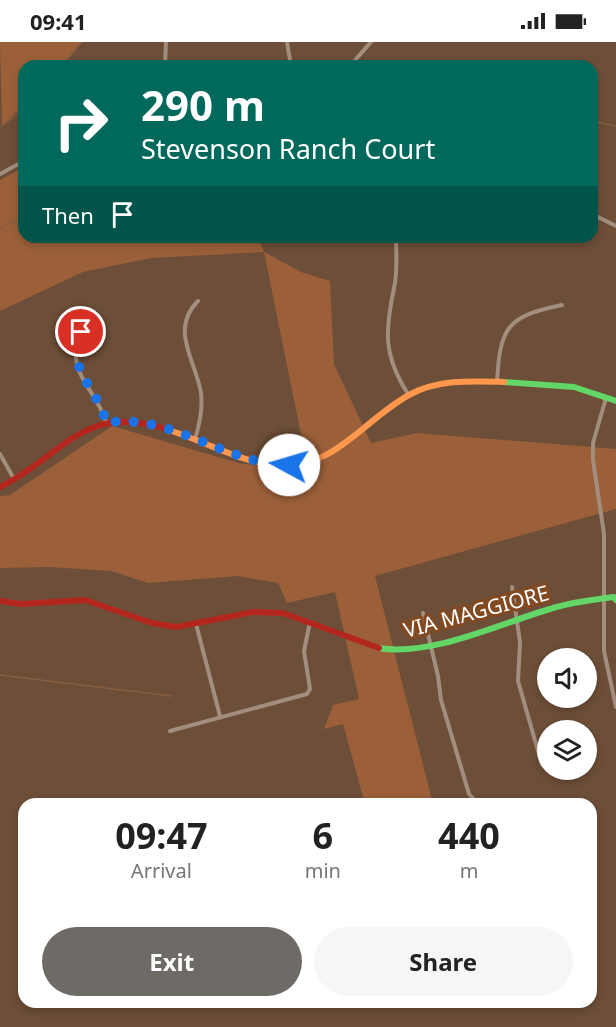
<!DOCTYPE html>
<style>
body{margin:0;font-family:"Noto Sans",sans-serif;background:#f6f6f6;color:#222;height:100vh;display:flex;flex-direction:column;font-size:22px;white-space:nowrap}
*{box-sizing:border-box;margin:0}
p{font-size:20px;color:#767676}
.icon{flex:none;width:33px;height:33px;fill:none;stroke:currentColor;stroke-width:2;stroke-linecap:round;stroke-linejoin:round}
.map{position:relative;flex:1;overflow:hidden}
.side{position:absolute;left:18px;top:756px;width:579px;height:210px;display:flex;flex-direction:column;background:#fff;border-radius:18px;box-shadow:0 3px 9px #0003}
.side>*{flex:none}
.hud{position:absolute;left:18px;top:18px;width:580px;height:183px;border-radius:18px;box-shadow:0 3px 9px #0003;background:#00695c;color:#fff;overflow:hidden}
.tools{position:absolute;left:537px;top:606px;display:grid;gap:12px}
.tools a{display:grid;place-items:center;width:60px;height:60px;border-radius:50%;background:#fff;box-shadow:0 3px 9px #0003;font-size:30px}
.pin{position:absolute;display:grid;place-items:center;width:51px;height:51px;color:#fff;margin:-26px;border:3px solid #fff;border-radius:50%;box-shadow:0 2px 6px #0007}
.me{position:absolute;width:66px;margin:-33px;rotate:276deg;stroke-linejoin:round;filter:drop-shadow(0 0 4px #0008)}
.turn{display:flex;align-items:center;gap:21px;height:126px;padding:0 24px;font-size:27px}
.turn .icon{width:78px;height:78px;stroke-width:2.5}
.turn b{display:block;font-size:42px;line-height:51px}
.then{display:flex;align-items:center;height:57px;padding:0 24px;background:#0003;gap:12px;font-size:22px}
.eta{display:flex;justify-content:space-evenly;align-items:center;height:102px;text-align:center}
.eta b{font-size:36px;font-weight:700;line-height:42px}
.cta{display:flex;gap:12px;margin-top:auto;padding:12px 24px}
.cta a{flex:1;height:69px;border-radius:36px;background:#6e6a66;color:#fff;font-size:24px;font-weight:700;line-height:69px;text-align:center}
.cta a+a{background:#f6f6f6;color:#222}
.status{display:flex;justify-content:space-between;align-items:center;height:42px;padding:0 30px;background:#fff;direction:ltr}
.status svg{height:16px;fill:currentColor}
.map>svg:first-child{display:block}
.green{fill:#9b6039}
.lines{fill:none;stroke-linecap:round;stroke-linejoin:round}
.stream{stroke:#875f42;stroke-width:1.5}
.street{stroke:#a38e7e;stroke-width:4}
.fast{stroke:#63d668;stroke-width:6}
.slow{stroke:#ff974d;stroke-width:6}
.jam{stroke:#b3261e;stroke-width:6}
.route{stroke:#1a73e8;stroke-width:10;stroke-dasharray:0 18}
.labels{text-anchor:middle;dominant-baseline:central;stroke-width:6;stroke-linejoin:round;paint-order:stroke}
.street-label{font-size:21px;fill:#fff;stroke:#834a22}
</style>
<div class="status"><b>09:41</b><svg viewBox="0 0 49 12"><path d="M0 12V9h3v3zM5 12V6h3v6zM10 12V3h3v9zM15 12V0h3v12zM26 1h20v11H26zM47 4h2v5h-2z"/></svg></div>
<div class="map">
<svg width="616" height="985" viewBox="0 0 616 985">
<rect width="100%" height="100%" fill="#6d4e38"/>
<path class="green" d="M 0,0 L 82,0 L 61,24 L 24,24 L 24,63 L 2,84 Z
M 24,125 L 24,195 L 258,195 L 264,210 L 301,230 L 330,239 L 334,322 L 371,401 L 417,391 L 616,407 L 616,467 L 375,534 L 433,762 L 365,762 L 343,682 L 324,687 L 333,663 L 359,657 L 335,550 L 287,561 L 278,541 L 238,534 L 148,541 L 111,529 L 49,525 L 0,526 L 0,454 L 10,453 L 112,384 L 242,422 L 308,427 L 264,210 L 151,216 L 83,230 L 0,269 L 0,138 Z"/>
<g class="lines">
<path class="stream" d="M 61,24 L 82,0
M 592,79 L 616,84
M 0,85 L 24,67
M 0,188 L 9,180 L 24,183
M 0,633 L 171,654"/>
<path class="street" d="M 287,0 L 291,24
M 165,23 L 166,0
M 139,24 L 159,22 L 181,24
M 350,24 L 371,0
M 0,132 L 24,119
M 592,172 L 616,184
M 396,195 C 396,211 398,230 394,246 C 385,289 383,313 408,352
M 85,276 C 82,287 77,297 76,308 C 73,336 100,354 106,381
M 497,340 C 500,284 508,274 562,263
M 606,356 L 593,401 L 593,418 L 604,492 L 604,609 L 616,665
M 195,397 C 200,381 203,367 201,351 C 196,319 169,288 198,259
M 0,412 L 14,437
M 512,545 L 520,600 L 518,639 L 542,723
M 423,571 L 438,634 L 441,658 L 469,752 L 477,761
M 196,582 L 220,674
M 170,689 L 307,652 L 310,647 L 304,609 L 310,580"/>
<path class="fast" d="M 504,340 L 574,345 L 616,359
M 379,606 C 431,615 501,581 550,567 C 571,560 592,558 614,555 L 616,558"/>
<path class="slow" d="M 166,387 C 202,398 236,419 275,423 C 334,429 363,378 409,353 C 438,337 472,339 504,340"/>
<path class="jam" d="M 0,445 C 65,413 81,361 166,387
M 0,559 L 21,562 L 85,558 L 152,581 L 176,585 L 253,570 L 283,571 L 379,606"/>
</g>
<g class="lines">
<path class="route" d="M 81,290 C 64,327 99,347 106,381 C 171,370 225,423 289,423"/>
</g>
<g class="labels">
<g class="street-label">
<text transform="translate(476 569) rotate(-15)">VIA MAGGIORE</text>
</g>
</g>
</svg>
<div class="tools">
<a><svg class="icon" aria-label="sound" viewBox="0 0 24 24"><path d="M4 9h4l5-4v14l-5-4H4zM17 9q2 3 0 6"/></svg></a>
<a><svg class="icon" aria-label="layers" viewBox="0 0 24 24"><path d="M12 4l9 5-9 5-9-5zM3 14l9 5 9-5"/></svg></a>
</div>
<div class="pin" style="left:81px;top:290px;background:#d93025"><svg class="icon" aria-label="arrive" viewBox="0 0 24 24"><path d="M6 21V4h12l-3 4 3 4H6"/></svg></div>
<svg class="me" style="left:289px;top:423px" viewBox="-20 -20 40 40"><circle r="19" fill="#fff"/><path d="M0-13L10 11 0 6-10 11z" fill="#1a73e8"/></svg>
<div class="hud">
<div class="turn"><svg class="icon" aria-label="right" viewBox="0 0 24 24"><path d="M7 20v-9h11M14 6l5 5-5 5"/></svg><div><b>290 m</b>Stevenson Ranch Court</div></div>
<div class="then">Then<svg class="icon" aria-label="arrive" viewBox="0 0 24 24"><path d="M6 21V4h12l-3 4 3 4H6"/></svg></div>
</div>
<section class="side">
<div class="eta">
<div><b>09:47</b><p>Arrival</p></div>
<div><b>6</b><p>min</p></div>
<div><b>440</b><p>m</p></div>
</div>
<div class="cta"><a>Exit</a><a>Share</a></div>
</section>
</div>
